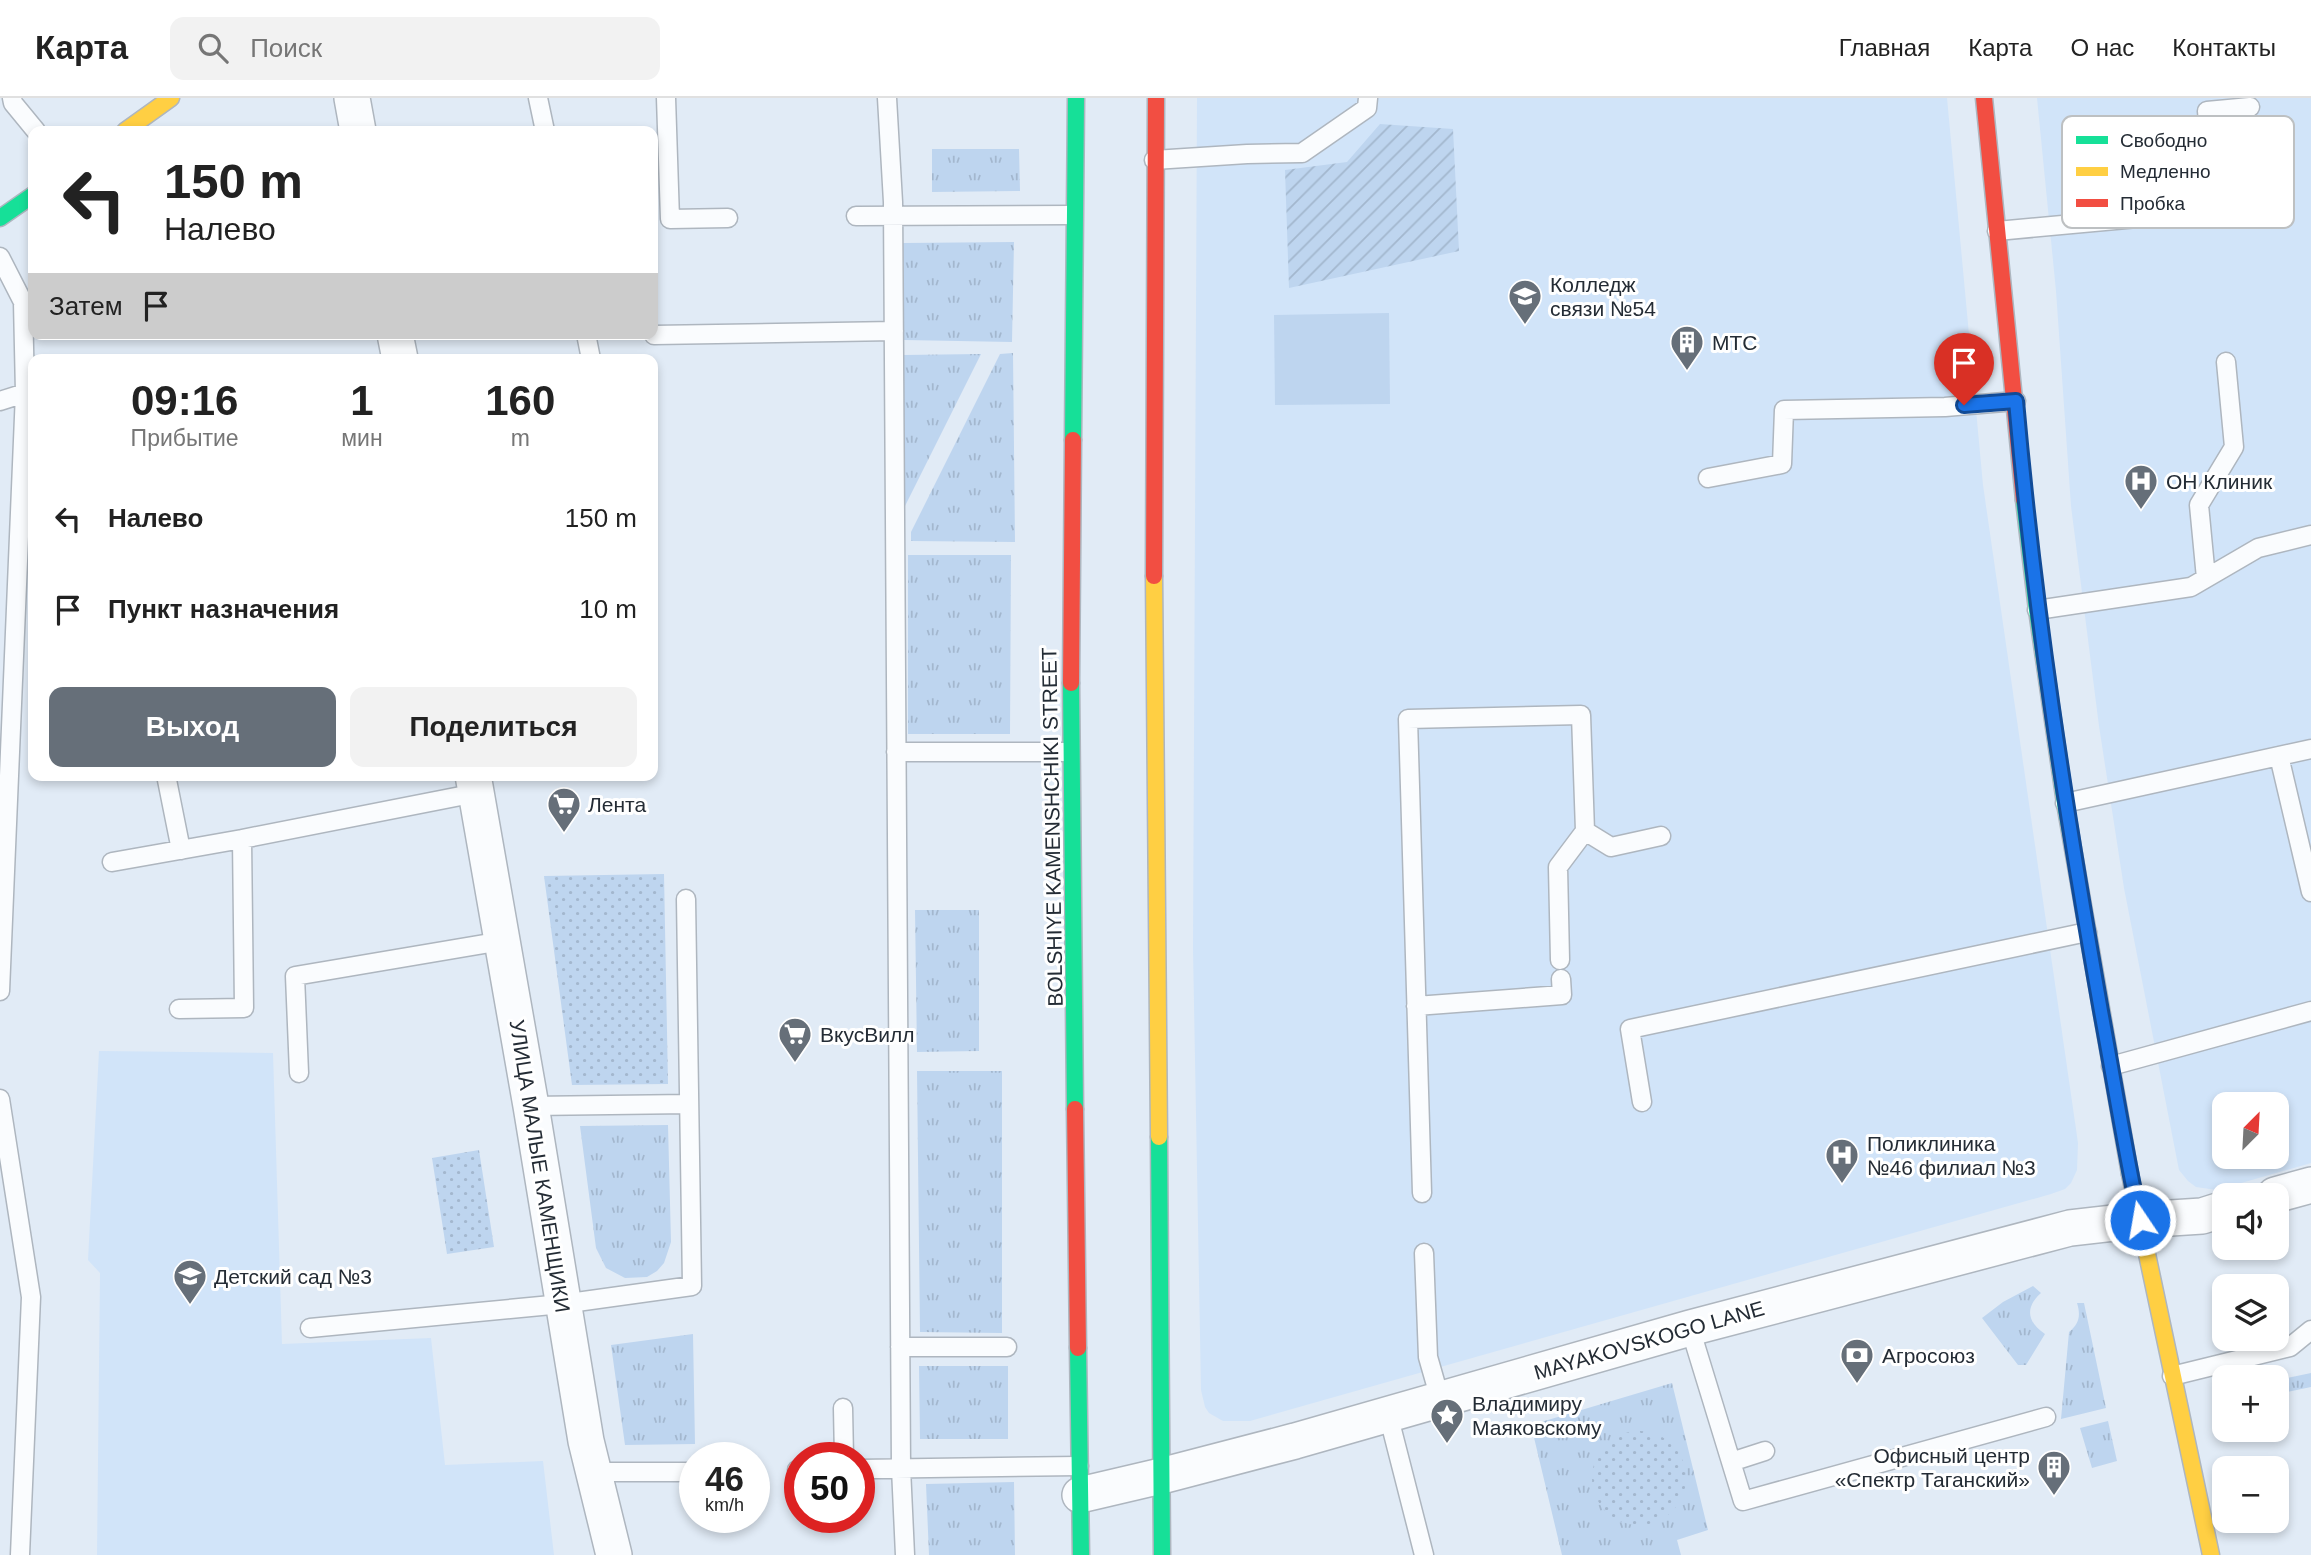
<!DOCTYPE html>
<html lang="ru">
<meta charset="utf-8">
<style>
body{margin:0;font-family:Arial,sans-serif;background:#f2f2f2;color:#222;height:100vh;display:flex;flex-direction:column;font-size:26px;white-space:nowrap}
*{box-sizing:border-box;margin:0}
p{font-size:23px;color:#767676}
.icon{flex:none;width:38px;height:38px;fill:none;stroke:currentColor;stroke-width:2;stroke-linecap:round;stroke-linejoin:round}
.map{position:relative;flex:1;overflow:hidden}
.side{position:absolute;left:28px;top:256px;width:630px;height:427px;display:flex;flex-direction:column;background:#fff;border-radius:14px;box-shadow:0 4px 10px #0003}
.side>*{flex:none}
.top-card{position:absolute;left:28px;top:28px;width:630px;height:214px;border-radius:14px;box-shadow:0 4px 10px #0003;background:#fff;color:#222;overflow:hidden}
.needle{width:46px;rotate:24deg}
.fabs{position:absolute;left:2212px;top:994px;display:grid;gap:14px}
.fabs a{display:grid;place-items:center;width:77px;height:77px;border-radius:14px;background:#fff;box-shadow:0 4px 10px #0003;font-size:35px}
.speed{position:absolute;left:679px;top:1344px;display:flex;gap:14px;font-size:35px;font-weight:700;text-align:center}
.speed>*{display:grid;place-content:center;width:91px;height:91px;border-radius:50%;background:#fff;box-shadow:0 4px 10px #0003;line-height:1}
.speed small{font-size:18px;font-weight:400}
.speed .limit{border:10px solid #d22;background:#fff;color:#111}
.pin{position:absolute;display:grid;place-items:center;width:60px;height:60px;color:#fff;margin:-72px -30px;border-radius:50% 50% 50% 0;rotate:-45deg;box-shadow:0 0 7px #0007}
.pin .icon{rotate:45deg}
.me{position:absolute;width:77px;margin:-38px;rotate:348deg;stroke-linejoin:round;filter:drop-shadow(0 0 5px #0008)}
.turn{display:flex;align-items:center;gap:24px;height:147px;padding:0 21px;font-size:32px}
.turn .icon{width:91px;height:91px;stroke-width:2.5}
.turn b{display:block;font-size:49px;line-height:60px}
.then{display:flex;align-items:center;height:66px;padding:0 21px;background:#0003;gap:14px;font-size:26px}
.eta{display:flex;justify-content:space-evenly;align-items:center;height:119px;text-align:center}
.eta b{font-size:42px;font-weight:700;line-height:49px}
.button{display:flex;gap:14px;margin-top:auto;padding:14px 21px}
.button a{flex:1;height:80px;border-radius:14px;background:#666f79;color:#fff;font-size:28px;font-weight:700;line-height:80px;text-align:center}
.button a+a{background:#f2f2f2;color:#222}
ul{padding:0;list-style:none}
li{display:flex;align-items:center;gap:21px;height:91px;padding:0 21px}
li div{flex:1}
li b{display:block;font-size:26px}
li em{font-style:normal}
header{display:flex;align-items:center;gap:42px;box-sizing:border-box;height:98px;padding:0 35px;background:#fff;border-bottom:2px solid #e0e0e0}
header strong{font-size:33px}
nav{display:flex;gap:38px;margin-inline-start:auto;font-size:24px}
.search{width:490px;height:63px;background:#f2f2f2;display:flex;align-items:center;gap:18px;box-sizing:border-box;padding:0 24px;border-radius:14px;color:#767676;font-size:26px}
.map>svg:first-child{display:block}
.built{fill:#d1e4f9;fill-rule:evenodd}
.grass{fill:url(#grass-tufts)}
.park{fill:url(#park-dots)}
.garden{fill:url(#garden-furrows)}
.pitch{fill:#bed5ef}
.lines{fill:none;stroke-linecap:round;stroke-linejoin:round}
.lane-casing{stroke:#aeb6bf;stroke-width:21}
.street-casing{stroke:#aeb6bf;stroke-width:38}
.fast-casing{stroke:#aeb6bf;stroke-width:19}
.slow-casing{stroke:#aeb6bf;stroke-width:19}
.jam-casing{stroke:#aeb6bf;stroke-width:19}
.lane{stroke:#fafcfe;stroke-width:18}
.street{stroke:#fafcfe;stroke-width:35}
.fast{stroke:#16e098;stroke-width:16}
.slow{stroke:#ffcf43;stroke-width:16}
.jam{stroke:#f24e42;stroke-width:16}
.route-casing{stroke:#114b97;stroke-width:18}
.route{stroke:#1a73e8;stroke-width:12}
.labels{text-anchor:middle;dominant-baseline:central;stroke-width:6;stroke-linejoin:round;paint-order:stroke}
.poi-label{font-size:21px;fill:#242c35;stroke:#fff;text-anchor:start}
.street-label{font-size:21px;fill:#242c35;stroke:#fff}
.key{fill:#fff;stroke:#bdc0c2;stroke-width:2}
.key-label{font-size:19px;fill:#242c35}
</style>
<header>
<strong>Карта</strong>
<div class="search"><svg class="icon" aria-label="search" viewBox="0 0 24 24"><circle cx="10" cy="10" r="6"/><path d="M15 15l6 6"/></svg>Поиск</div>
<nav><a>Главная</a><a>Карта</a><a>О нас</a><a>Контакты</a></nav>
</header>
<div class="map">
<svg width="2311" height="1457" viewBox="0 0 2311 1457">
<defs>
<pattern id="grass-tufts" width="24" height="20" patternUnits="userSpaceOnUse" patternTransform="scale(1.75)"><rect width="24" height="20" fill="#bed5ef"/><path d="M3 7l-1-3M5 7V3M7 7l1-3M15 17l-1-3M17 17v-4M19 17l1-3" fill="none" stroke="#a3b7ce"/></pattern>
<pattern id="park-dots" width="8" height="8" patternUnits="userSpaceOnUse" patternTransform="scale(1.75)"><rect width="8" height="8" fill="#bed5ef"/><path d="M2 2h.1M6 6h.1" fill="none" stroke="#a3b7ce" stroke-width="1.8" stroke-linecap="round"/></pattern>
<pattern id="garden-furrows" width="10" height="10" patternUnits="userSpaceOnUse" patternTransform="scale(1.75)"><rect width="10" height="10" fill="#bed5ef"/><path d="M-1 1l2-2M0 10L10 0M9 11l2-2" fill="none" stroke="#a3b7ce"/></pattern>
</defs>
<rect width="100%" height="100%" fill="#e1ebf6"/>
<path class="built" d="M 1197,0 L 1947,0 L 1983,387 L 2078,1045 L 2077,1072 L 2071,1085 L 2065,1091 L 2051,1096 L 1250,1323 L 1223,1323 L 1209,1315 L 1205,1309 L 1201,1292 L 1193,851 Z
M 2037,0 L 2311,0 L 2311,1065 L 2217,1092 L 2196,1089 L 2188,1083 L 2179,1072 L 2124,790 L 2099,628 L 2071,408 L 2056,193 ZM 2224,1006 L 2277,1006 L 2277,1059 L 2224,1059 Z
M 99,953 L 273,955 L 282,1246 L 431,1240 L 445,1367 L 543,1363 L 554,1457 L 97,1457 L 100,1175 L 88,1162 Z"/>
<path class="grass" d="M 932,51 L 1019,51 L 1020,93 L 932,94 Z
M 1014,144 L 1012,244 L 904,242 L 903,145 Z
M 1013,255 L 1015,444 L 911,443 L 911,434 L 1000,256 Z
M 981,256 L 904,410 L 903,257 Z
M 908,457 L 1011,457 L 1010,636 L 908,636 Z
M 915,812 L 979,812 L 979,953 L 917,954 Z
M 917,973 L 1002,973 L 1002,1235 L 920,1234 Z
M 668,1027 L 671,1144 L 664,1165 L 657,1173 L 647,1179 L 625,1180 L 606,1170 L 596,1150 L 580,1028 Z
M 2033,1188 L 2041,1195 C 2024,1210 2028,1225 2045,1236 L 2026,1267 L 2018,1267 L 1982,1220 L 2003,1204 Z
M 2077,1205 L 2084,1205 L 2106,1310 L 2061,1321 L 2069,1234 C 2079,1226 2081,1218 2077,1205 Z
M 693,1236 L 695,1346 L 625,1347 L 611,1247 Z
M 1008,1268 L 1008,1341 L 920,1341 L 919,1268 Z
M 2311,1275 L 2311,1289 L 2277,1296 L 2277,1282 Z
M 1672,1285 L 1708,1432 L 1677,1442 L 1681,1457 L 1562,1457 L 1531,1327 Z
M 2108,1323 L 2117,1363 L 2092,1370 L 2080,1330 Z
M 1014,1384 L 1015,1457 L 929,1457 L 926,1386 Z"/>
<path class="park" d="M 664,776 L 668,986 L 572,987 L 544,778 Z
M 479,1052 L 494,1149 L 447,1156 L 432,1060 Z
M1592 1380a47 47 0 1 1 94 0a47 47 0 1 1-94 0Z"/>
<path class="garden" d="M 1380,26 L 1453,31 L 1459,153 L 1289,190 L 1285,72 L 1347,64 Z"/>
<path class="pitch" d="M 1389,215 L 1390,306 L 1275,307 L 1274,217 Z"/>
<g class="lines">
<defs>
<path id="lane" d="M 12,0 L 13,5 L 36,33
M 538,0 L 545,33
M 666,0 L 670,121 L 728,120
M 887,0 L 893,104 L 901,1370 L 905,1457
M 1154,62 L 1247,56 L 1302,55 L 1367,10 L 1368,0
M 856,118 L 1073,117
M 1997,133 L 2192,115 L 2214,88 L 2207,13 L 2250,9
M 0,159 L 23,204 L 25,295 L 0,893
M 586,236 L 591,261
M 654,237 L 894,233
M 0,303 L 25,295
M 1708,380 L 1782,366 L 1784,312 L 1945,309 L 2016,303
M 2206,480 L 2199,407 L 2234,349 L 2226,264
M 2037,512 L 2191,489 L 2258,450 L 2311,437
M 896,654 L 1070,654
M 2279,658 L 2311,794
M 166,677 L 181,752
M 2065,705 L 2311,651
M 112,764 L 242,741
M 1560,862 L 1558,769 L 1585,733
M 1416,908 L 1562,897 L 1561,881
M 179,911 L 244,910 L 242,741 L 476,695
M 2111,968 L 2311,913
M 299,975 L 295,878 L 502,843
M 0,1001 L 31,1199 L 20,1457
M 1642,1004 L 1630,931 L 2087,834
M 531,1008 L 689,1006
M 1422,1095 L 1408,621 L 1581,617 L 1585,733 L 1611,749 L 1661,738
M 1424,1155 L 1428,1259 L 1440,1301
M 310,1230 L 562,1206 L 692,1188 L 686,801
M 1690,1230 L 1743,1403 L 2046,1319
M 900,1249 L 1007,1249
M 2172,1278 L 2290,1249 L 2311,1232
M 843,1310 L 844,1360
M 1388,1316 L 1424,1457
M 1731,1364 L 1765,1353
M 859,1371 L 1079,1368
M 797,1372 L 800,1372
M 592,1374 L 695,1374"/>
<path id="street" d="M 352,0 L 358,33
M 395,236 L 400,261
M 473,677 L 531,1008 L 586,1343 L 614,1457
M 2275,1097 L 2311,1087
M 1080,1397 L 1161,1378 L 1295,1343 L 1690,1230 L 2070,1130 L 2140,1122 L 2202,1118 L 2224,1111"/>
<path id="fast" d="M 0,120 L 33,97
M 1073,342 L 1076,0
M 2024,402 L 2037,512 L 2065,705 L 2130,1076
M 1071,585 L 1075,1011
M 1159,1039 L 1162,1457
M 1078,1250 L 1081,1457"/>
<path id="slow" d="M 125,33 L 171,0
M 1154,478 L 1159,1039
M 2130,1076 L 2211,1457"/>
<path id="jam" d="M 1984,0 L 2024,402
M 1154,478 L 1156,0
M 1071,585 L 1073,342
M 1075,1011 L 1078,1250"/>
</defs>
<use href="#lane" class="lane-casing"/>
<use href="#street" class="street-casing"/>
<use href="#fast" class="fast-casing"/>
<use href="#slow" class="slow-casing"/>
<use href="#jam" class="jam-casing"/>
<use href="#lane" class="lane"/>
<use href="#street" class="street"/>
<use href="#fast" class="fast"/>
<use href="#slow" class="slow"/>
<use href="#jam" class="jam"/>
</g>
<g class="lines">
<defs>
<path id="route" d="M 1964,307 L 2016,303 C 2034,509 2065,709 2101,913 C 2114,983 2125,1053 2140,1122"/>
</defs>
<use href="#route" class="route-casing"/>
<use href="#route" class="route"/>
</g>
<defs>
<symbol id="university-pin" viewBox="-11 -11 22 30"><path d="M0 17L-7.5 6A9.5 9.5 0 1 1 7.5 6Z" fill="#666f79" stroke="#fff"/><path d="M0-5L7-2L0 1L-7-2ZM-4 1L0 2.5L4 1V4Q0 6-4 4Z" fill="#fff"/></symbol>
<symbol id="building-pin" viewBox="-11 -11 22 30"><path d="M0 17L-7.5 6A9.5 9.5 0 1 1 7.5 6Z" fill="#666f79" stroke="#fff"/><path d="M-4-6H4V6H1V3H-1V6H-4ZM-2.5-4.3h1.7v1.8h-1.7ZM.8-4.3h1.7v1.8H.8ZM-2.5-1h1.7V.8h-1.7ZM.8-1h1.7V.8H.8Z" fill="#fff"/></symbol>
<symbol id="hospital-pin" viewBox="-11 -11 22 30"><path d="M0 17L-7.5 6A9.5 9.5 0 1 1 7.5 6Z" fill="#666f79" stroke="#fff"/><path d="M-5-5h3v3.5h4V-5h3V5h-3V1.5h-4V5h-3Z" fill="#fff"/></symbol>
<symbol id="supermarket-pin" viewBox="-11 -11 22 30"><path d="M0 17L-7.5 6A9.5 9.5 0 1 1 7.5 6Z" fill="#666f79" stroke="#fff"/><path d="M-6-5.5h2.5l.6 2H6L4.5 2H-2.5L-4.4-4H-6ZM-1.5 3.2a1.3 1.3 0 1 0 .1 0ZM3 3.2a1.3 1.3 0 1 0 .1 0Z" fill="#fff"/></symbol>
<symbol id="school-pin" viewBox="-11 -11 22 30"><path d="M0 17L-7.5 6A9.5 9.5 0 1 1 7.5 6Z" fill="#666f79" stroke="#fff"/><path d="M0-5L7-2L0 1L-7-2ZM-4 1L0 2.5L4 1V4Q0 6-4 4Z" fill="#fff"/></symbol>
<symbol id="bank-pin" viewBox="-11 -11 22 30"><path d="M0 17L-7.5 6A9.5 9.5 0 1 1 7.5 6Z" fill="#666f79" stroke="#fff"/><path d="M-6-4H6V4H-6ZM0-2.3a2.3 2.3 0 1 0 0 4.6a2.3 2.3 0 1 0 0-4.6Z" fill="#fff"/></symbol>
<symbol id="sight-pin" viewBox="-11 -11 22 30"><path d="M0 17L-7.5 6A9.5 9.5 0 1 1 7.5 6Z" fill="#666f79" stroke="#fff"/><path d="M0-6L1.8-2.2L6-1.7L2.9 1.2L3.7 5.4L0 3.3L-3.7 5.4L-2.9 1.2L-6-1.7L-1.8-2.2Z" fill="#fff"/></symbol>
</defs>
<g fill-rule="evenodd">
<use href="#university-pin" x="1506" y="179" width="38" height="52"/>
<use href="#building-pin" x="1668" y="225" width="38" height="52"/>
<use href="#hospital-pin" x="2122" y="364" width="38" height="52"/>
<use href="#supermarket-pin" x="545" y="687" width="38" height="52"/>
<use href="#supermarket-pin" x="776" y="917" width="38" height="52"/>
<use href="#hospital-pin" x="1823" y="1038" width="38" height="52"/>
<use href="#school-pin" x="171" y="1159" width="38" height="52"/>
<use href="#bank-pin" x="1838" y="1238" width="38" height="52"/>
<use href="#sight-pin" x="1428" y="1298" width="38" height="52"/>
<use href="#building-pin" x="2035" y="1350" width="38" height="52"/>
</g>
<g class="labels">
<g class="poi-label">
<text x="1550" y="186">Колледж<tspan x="1550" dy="24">связи №54</tspan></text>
<text x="1712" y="244">МТС</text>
<text x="2166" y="383">ОН Клиник</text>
<text x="588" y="706">Лента</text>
<text x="820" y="936">ВкусВилл</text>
<text x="1867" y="1045">Поликлиника<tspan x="1867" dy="24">№46 филиал №3</tspan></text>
<text x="214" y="1178">Детский сад №3</text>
<text x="1882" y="1257">Агросоюз</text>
<text x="1472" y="1305">Владимиру<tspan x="1472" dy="24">Маяковскому</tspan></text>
<text x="2030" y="1357" text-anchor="end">Офисный центр<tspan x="2030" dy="24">«Спектр Таганский»</tspan></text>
</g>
<g class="street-label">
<text transform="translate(1052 729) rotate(-91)">BOLSHIYE KAMENSHCHIKI STREET</text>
<text transform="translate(540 1068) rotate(81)">УЛИЦА МАЛЫЕ КАМЕНЩИКИ</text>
<text transform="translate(1649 1242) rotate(-16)">MAYAKOVSKOGO LANE</text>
</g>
</g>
<rect x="2062" y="18" width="232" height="112" rx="10" class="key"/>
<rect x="2076" y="38" width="32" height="8" fill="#16e098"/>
<rect x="2076" y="69" width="32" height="9" fill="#ffcf43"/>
<rect x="2076" y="101" width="32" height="8" fill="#f24e42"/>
<g class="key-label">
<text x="2120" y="49">Свободно</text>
<text x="2120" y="80">Медленно</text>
<text x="2120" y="112">Пробка</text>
</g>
</svg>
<div class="fabs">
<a><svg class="needle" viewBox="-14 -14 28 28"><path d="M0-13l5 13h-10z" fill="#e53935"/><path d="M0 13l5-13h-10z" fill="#767676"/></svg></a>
<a><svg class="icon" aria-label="sound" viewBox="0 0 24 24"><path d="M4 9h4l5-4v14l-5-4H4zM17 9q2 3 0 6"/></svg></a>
<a><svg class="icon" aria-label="layers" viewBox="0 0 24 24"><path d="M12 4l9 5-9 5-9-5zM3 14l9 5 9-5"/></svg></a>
<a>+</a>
<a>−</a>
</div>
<div class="speed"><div>46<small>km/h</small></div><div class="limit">50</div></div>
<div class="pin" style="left:1964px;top:307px;background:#d93025"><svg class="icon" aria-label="arrive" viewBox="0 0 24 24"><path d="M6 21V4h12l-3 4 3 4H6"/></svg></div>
<svg class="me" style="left:2140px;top:1122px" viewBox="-20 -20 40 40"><circle r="17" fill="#1a73e8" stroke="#fff" stroke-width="3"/><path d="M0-11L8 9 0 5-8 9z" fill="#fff"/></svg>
<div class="top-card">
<div class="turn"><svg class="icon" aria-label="left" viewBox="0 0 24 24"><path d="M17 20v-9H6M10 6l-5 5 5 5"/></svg><div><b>150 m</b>Налево</div></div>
<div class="then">Затем<svg class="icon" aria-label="arrive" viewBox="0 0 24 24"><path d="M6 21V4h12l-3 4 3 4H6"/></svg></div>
</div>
<section class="side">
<div class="eta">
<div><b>09:16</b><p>Прибытие</p></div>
<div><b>1</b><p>мин</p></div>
<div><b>160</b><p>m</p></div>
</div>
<ul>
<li><svg class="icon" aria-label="left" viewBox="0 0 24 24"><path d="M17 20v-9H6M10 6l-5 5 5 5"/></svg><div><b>Налево</b></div><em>150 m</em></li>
<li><svg class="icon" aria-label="arrive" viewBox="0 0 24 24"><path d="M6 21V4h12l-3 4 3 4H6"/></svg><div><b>Пункт назначения</b></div><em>10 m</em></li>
</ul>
<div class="button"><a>Выход</a><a>Поделиться</a></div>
</section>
</div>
